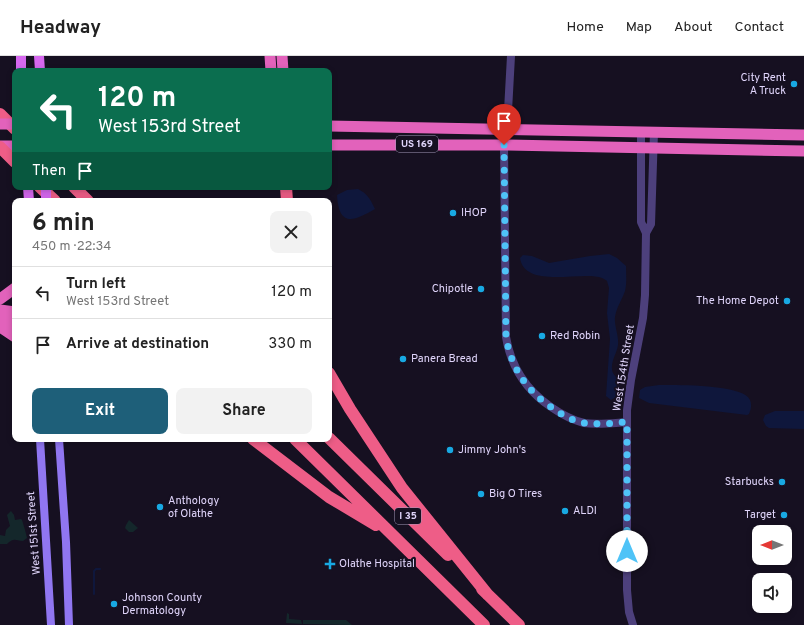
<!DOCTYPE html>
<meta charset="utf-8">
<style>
body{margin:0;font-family:Overpass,sans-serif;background:#f2f2f2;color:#222;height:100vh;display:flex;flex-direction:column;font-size:15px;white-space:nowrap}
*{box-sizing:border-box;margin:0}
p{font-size:13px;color:#767676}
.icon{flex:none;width:22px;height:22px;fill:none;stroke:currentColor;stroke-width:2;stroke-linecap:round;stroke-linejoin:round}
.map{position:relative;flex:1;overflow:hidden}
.details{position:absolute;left:12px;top:142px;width:320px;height:244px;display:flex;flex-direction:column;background:#fff;border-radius:8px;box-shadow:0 2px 6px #0003}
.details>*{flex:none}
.top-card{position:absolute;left:12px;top:12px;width:320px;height:122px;border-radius:8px;box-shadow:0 2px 6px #0003;background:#0b6e4f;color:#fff;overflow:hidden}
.needle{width:26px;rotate:270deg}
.fabs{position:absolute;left:752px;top:469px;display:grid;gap:8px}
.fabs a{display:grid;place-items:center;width:40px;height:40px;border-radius:8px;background:#fff;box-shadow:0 2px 6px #0003;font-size:20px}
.pin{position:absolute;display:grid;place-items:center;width:34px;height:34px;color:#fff;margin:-41px -17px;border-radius:50% 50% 50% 0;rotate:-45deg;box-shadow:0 0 4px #0007}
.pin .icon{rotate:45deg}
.me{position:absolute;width:44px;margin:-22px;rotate:0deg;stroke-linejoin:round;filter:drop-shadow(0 0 3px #0008)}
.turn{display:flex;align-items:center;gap:14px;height:84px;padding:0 20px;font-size:18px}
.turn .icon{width:52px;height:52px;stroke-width:2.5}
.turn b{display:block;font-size:28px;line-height:34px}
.then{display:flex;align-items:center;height:38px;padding:0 20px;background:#0003;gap:8px;font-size:15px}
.round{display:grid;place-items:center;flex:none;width:42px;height:42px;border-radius:8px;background:#f2f2f2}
.overview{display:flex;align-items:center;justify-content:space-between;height:68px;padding:0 20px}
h1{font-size:24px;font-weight:700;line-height:30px}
.cta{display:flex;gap:8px;margin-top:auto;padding:8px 20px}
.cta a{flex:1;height:46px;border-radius:8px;background:#1e5f79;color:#fff;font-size:16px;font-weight:700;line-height:46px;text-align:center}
.cta a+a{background:#f2f2f2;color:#222}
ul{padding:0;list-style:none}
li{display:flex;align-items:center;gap:12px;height:52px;padding:0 20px;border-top:1px solid #e0e0e0}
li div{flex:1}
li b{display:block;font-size:15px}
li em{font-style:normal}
header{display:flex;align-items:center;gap:24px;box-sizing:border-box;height:56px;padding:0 20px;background:#fff;border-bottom:1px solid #e0e0e0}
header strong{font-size:19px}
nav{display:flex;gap:22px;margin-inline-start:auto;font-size:14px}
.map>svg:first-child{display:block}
.green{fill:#14272b}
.water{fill:#0f173c}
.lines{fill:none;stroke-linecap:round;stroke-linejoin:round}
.stream{stroke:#0f173c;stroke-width:2}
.minor{stroke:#4d407c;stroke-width:8}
.tertiary{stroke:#4d407c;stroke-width:8}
.secondary{stroke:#9076f1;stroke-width:8}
.primary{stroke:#d668ef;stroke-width:10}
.trunk{stroke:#e262bb;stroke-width:11}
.motorway{stroke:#ee5d87;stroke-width:12}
.primary-bridge{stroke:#d668ef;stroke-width:10}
.trunk-bridge{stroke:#e262bb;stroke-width:11}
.route{stroke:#4fc3f7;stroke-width:7;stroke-dasharray:0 12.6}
.poi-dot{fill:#18a9e3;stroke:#161021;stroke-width:1.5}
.labels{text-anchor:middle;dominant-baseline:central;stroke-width:4;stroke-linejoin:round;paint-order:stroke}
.shield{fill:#161021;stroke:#a39aba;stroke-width:1}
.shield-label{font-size:10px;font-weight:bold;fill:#e0d5fb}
.poi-label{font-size:11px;fill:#e0d5fb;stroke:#161021;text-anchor:start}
.street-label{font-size:11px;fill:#e0d5fb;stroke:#161021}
</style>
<header>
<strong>Headway</strong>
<nav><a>Home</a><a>Map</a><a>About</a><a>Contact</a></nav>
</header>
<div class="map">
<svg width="804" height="569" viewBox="0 0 804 569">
<rect width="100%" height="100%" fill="#161021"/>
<path class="green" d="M 11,455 L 14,459 L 15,464 L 21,463 L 22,464 L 25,474 L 27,482 L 23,485 C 15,485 15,481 7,488 L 0,488 L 0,479 L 5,480 L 6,474 L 10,470 L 7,459 Z
M 129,464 L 138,472 L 133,476 L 129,476 L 125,472 L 126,469 Z
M 287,557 L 289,558 L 289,563 L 301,564 L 302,568 L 286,567 Z
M 303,564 L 346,564 L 352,569 L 303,568 Z"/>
<path class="water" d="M 358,133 C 368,138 370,143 375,153 C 354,165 339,172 337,139 L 347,134 Z
M 609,198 L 617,202 L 626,210 C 626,219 627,227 625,235 C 622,244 616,252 615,261 C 614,270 619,279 618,289 C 617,297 611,305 612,313 C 612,318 616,320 618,324 C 621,328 620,334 619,339 L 611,344 L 606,340 L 610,283 L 607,257 L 609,232 L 607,225 C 606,224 604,223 602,222 C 583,214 525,234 520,202 L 523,199 L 532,200 L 549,207 L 590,200 Z
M 659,329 C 675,329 744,328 750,344 C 752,349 751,353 749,358 L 747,359 L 649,347 L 639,342 L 640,334 L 645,331 Z
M 775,355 L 804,355 L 804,373 L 769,372 L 766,370 L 763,364 L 765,359 Z"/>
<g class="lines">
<path class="stream" d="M 94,538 L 94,515 L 96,513 L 100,513"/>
<path class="minor" d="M 504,89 L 506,281 C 511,311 526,334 551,351 C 561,358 572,364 584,367 C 598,369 613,367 627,366
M 646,177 L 651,168 L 654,76
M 633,569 L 629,556 L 627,534 L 627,354 L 631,324 L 643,262 L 645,239 L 646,177 L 641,166 L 641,76"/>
<path class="tertiary" d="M 507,73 L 511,0"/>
<path class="secondary" d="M 40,383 L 51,569
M 59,383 L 66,486 L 69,569"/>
<path class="primary" d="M 21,0 L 21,15
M 39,0 L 40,15
M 28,131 L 29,145"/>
<path class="trunk" d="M 270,0 L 271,15
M 282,0 L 283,15
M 329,70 L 804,79
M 329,89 L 504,89 L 804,95
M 0,90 L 15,90
M 0,243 L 15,232
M 0,254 L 15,256
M 0,265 L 15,267
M 0,271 L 15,281"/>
<path class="motorway" d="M 0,58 L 15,73
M 0,91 L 15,106
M 40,131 L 55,145
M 74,131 L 88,145
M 286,131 L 287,145
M 329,317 L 350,353 L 402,432 L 488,539
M 329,382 L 448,499
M 253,383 L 329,441 L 376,469
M 295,383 L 484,569
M 482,533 L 519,569"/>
<path class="primary-bridge" d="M 46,131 L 46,145"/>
<path class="trunk-bridge" d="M 0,68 L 15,68"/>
</g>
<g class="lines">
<path class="route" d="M 504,89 L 506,281 C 511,311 526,334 551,351 C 561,358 572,365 584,367 C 598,369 613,367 627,366 L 627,495"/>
</g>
<g class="poi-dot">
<circle cx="794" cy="28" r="4"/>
<circle cx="453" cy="157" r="4"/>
<circle cx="481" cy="233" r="4"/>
<circle cx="787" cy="245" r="4"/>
<circle cx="542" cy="280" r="4"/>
<circle cx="403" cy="303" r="4"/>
<circle cx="450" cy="394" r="4"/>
<circle cx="782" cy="426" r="4"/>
<circle cx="481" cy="438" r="4"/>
<circle cx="160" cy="451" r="4"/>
<circle cx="565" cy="455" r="4"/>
<circle cx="784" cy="459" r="4"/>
<path d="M328 502h4v4h4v4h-4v4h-4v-4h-4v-4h4z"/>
<circle cx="114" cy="548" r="4"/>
</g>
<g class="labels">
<g class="shield">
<rect x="396" y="80" width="42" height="16" rx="3"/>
<rect x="395" y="452" width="26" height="16" rx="3"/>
</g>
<g class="shield-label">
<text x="417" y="88">US 169</text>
<text x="408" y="460">I 35</text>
</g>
<g class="poi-label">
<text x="786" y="22" text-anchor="end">City Rent<tspan x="786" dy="13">A Truck</tspan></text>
<text x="461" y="157">IHOP</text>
<text x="473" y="233" text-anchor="end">Chipotle</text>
<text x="779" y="245" text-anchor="end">The Home Depot</text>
<text x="550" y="280">Red Robin</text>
<text x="411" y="303">Panera Bread</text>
<text x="458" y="394">Jimmy John's</text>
<text x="774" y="426" text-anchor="end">Starbucks</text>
<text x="489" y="438">Big O Tires</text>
<text x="168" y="445">Anthology<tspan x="168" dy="13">of Olathe</tspan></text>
<text x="573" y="455">ALDI</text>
<text x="776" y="459" text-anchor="end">Target</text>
<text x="339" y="508">Olathe Hospital</text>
<text x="122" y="542">Johnson County<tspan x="122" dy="13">Dermatology</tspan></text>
</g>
<g class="street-label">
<text transform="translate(624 312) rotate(-81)">West 154th Street</text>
<text transform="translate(34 477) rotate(-94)">West 151st Street</text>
</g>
</g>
</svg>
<div class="fabs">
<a><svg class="needle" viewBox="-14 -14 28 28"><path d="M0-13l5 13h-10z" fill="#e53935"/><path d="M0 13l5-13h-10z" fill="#767676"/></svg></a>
<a><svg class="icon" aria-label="sound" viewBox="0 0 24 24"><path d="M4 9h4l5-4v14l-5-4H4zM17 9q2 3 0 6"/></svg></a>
</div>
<div class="pin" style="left:504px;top:89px;background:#d93025"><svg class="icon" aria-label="arrive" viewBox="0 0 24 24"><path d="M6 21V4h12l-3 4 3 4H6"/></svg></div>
<svg class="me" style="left:627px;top:495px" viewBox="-20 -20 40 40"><circle r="19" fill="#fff"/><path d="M0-13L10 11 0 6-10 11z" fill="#4fc3f7"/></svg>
<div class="top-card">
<div class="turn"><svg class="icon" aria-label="left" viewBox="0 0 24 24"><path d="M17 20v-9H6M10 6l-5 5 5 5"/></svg><div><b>120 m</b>West 153rd Street</div></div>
<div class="then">Then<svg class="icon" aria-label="arrive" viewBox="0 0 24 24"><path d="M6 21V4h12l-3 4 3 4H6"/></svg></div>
</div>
<section class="details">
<div class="overview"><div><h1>6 min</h1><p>450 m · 22:34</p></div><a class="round"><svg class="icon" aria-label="close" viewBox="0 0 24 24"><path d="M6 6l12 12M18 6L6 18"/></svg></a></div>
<ul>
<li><svg class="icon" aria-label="left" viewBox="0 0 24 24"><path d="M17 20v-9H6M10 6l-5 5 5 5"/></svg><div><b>Turn left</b><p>West 153rd Street</p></div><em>120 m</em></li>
<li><svg class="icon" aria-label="arrive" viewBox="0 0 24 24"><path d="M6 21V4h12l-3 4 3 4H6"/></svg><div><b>Arrive at destination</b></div><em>330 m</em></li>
</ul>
<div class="cta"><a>Exit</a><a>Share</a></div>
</section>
</div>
